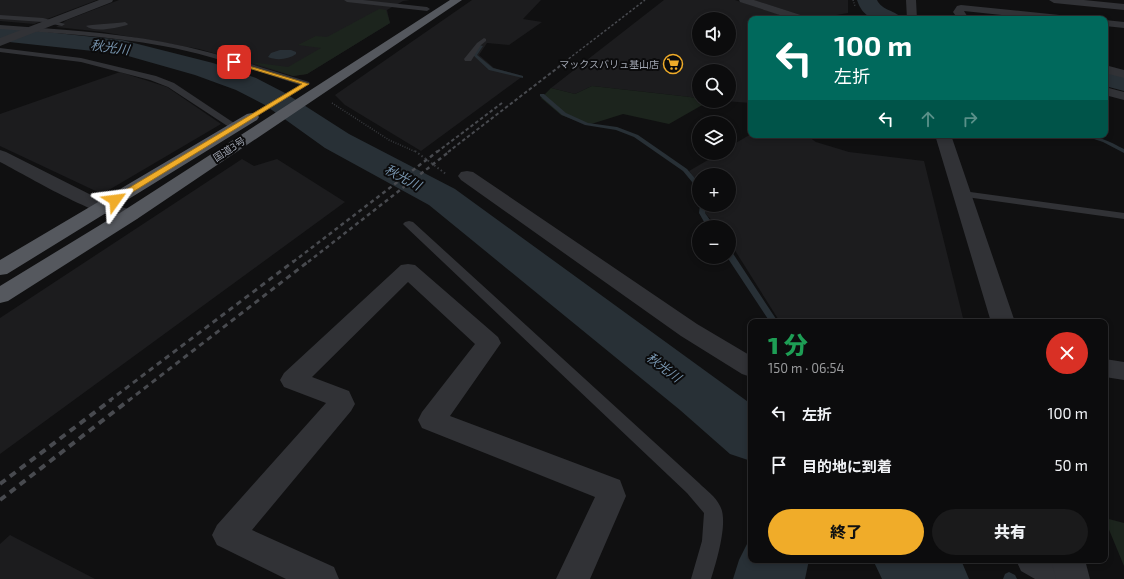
<!DOCTYPE html>
<html lang="ja">
<meta charset="utf-8">
<style>
body{margin:0;font-family:"Exo 2","Noto Sans JP",sans-serif;background:#1a1a1b;color:#f1f3f6;height:100vh;display:flex;flex-direction:column;font-size:15px;white-space:nowrap}
*{box-sizing:border-box;margin:0}
p{font-size:13px;color:#9a9b9d}
.icon{flex:none;width:22px;height:22px;fill:none;stroke:currentColor;stroke-width:2;stroke-linecap:round;stroke-linejoin:round}
.map{position:relative;flex:1;overflow:hidden}
.panel{position:absolute;left:748px;top:319px;width:360px;height:244px;display:flex;flex-direction:column;background:#0c0c0d;border-radius:8px;box-shadow:0 2px 6px #0003,0 0 0 1px #2c2c2e}
.panel>*{flex:none}
.top-card{position:absolute;left:748px;top:16px;width:360px;height:122px;border-radius:8px;box-shadow:0 2px 6px #0003,0 0 0 1px #2c2c2e;background:#00695c;color:#fff;overflow:hidden}
.fabs{position:absolute;left:692px;top:12px;display:grid;gap:8px}
.fabs a{display:grid;place-items:center;width:44px;height:44px;border-radius:50%;background:#0c0c0d;box-shadow:0 2px 6px #0003,0 0 0 1px #2c2c2e;font-size:20px}
.pin{position:absolute;display:grid;place-items:center;width:34px;height:34px;color:#fff;margin:-17px;border-radius:8px;box-shadow:0 2px 6px #0006}
.me{position:absolute;width:44px;margin:-22px;rotate:59deg;stroke-linejoin:round;filter:drop-shadow(0 0 3px #0008)}
.turn{display:flex;align-items:center;gap:14px;height:84px;padding:0 20px;font-size:18px}
.turn .icon{width:52px;height:52px;stroke-width:2.5}
.turn b{display:block;font-size:28px;line-height:34px}
.lanes{display:flex;align-items:center;height:38px;padding:0 20px;background:#0003;justify-content:center;gap:20px;direction:ltr}
.lanes .off{opacity:.35}
.round{display:grid;place-items:center;flex:none;width:42px;height:42px;border-radius:21px;background:#1a1a1b}
.overview{display:flex;align-items:center;justify-content:space-between;height:68px;padding:0 20px}
h1{font-size:24px;font-weight:800;line-height:30px;color:#1e9e55}
.cta{display:flex;gap:8px;margin-top:auto;padding:8px 20px}
.cta a{flex:1;height:46px;border-radius:24px;background:#f0ac29;color:#111;font-size:16px;font-weight:800;line-height:46px;text-align:center}
.cta a+a{background:#1a1a1b;color:#f1f3f6}
ul{padding:0;list-style:none}
li{display:flex;align-items:center;gap:12px;height:52px;padding:0 20px}
li div{flex:1}
li b{display:block;font-size:15px}
li em{font-style:normal}
.map>svg:first-child{display:block}
.built{fill:#1c1c1e;fill-rule:evenodd}
.green{fill:#1c241d}
.water{fill:#283036}
.lines{fill:none;stroke-linecap:round;stroke-linejoin:round}
.stream{fill:#283036;fill-rule:evenodd}
.river{fill:#283036;fill-rule:evenodd}
.path-far1{stroke:#37393d;stroke-width:1.5;stroke-dasharray:1 1.5;stroke-linecap:butt}
.path{stroke:#37393d;stroke-width:2;stroke-dasharray:1.5 2.5;stroke-linecap:butt}
.service{fill:#313236;fill-rule:evenodd}
.minor{fill:#313236;fill-rule:evenodd}
.tertiary{fill:#313236;fill-rule:evenodd}
.trunk{fill:#55585e;fill-rule:evenodd}
.rail-far4{stroke:#484a4f;stroke-width:1.5;stroke-dasharray:2.5 2;stroke-linecap:butt}
.rail-far3{stroke:#484a4f;stroke-width:2;stroke-dasharray:3.5 2.5;stroke-linecap:butt}
.rail-far2{stroke:#484a4f;stroke-width:2.5;stroke-dasharray:4 3.5;stroke-linecap:butt}
.rail-far1{stroke:#484a4f;stroke-width:3;stroke-dasharray:5.5 4.5;stroke-linecap:butt}
.rail{stroke:#484a4f;stroke-width:4;stroke-dasharray:7 5.5;stroke-linecap:butt}
.route{fill:#f0ac29;stroke:#9c701b}
.labels{text-anchor:middle;dominant-baseline:central;stroke-width:4;stroke-linejoin:round;paint-order:stroke}
.far-poi-label{font-size:10px;fill:#a1a6b2;stroke:#0b0b0c;text-anchor:end}
.far-street-label{font-size:10px;fill:#a1a6b2;stroke:#0b0b0c}
.water-label{font-size:13px;font-style:italic;fill:#7794ae;stroke:#0b0b0c}
</style>
<div class="map">
<svg width="1124" height="579" viewBox="0 0 1124 579">
<rect width="100%" height="100%" fill="#101011"/>
<path class="built" d="M 0,0 L 97,0 L 34,24 L 0,21 Z
M 119,0 L 410,0 L 403,1 L 387,10 L 390,23 L 307,74 L 293,76 L 199,49 L 103,32 L 56,27 L 67,20 Z
M 472,0 L 541,0 L 523,19 L 542,22 L 509,45 L 487,43 L 479,55 L 494,68 L 523,76 L 421,151 L 345,105 L 335,95 Z
M 664,0 L 735,0 L 793,19 L 751,19 L 751,103 L 724,101 L 729,101 L 729,71 L 699,71 L 699,98 L 592,86 L 575,94 L 551,88 ZM 699,19 L 729,19 L 729,49 L 699,49 Z
M 753,0 L 848,0 L 848,13 L 813,19 Z
M 120,72 L 167,87 L 221,124 L 102,194 L 0,146 L 0,114 Z
M 751,134 L 806,135 L 816,142 L 849,152 L 924,161 L 964,322 L 780,322 L 729,241 L 729,227 L 718,227 L 705,213 L 705,205 L 729,205 L 729,175 L 699,175 L 699,184 L 689,171 L 720,153 L 729,153 L 729,147 Z
M 242,159 L 254,166 L 277,159 L 345,202 L 0,454 L 0,318 Z
M 10,535 L 95,579 L 0,579 L 0,544 Z"/>
<path class="green" d="M 379,9 L 386,10 L 390,23 L 307,74 L 293,76 L 250,62 L 288,67 L 321,48 L 298,45 L 316,36 L 327,37 Z
M 592,86 L 699,98 L 699,101 L 714,101 L 704,104 L 669,124 L 623,114 L 588,125 L 561,115 L 541,98 L 551,88 L 575,94 Z
M 1105,518 L 1124,523 L 1124,566 L 1105,520 Z"/>
<path class="water" d="M 280,50 L 291,50 L 296,52 L 296,54 C 289,59 277,61 268,57 L 271,53 Z"/>
<g class="lines">
<path class="stream" d="M 479,45 L 483,46 L 477,55 L 493,68 L 523,76 L 523,78 L 489,70 L 473,55 Z
M 540,94 L 544,94 L 566,113 L 588,123 L 617,127 L 638,135 L 687,169 L 699,183 L 699,189 L 697,188 L 683,171 L 634,137 L 616,130 L 585,125 L 562,115 L 540,96 Z
M 1082,135 C 1098,135 1110,142 1124,149 L 1124,153 L 1103,142 Z
M 700,205 L 706,205 L 705,213 L 715,227 L 707,227 L 699,213 Z
M 729,252 L 732,252 L 778,322 L 770,322 L 727,257 L 729,257 Z
M 1009,572 L 1015,575 L 1017,579 L 1003,579 L 1005,574 Z"/>
<path class="river" d="M 857,0 L 877,0 C 882,11 896,10 902,19 C 882,19 865,24 857,0 Z
M 0,27 L 122,40 L 213,63 L 256,78 L 285,93 L 349,134 L 455,189 L 751,404 L 751,461 L 730,454 L 680,410 L 429,205 L 325,148 L 265,105 L 236,90 L 195,75 L 121,54 L 0,41 Z
M 1105,70 L 1124,75 L 1124,91 L 1105,86 Z
M 751,536 L 751,560 L 809,560 L 805,579 L 733,579 L 739,560 Z
M 873,560 L 961,560 L 969,579 L 882,579 Z"/>
<path class="path-far1" d="M 853,0 L 855,6
M 332,103 L 389,140 L 416,152"/>
<path class="path" d="M 415,151 L 446,174"/>
<path class="service" d="M 344,0 L 363,0 L 427,7 L 430,9 L 427,11 L 347,2 Z
M 0,15 L 43,18 L 65,24 L 62,26 L 43,22 L 0,19 Z
M 864,16 L 870,19 L 862,19 L 862,17 Z
M 125,22 L 128,24 L 127,25 C 116,28 95,33 86,26 C 88,25 119,23 125,22 Z
M 0,25 C 54,29 109,32 163,42 C 212,51 261,67 309,82 L 310,84 L 306,86 L 303,86 C 257,71 211,55 163,46 C 109,36 54,33 0,29 Z
M 484,38 L 486,39 L 486,41 L 481,45 L 471,61 L 465,61 L 464,59 L 477,43 Z
M 0,48 L 81,58 L 156,76 L 174,83 L 240,127 L 235,130 L 232,129 L 168,87 L 150,80 L 81,62 L 0,52 Z
M 963,191 L 1124,213 L 1124,219 L 959,196 L 958,194 L 959,192 Z
M 409,221 L 413,222 L 699,483 C 706,490 716,497 720,506 C 729,521 716,563 711,579 L 691,579 L 702,541 L 704,513 L 687,493 L 405,226 L 403,224 L 405,222 Z"/>
<path class="minor" d="M 1049,0 L 1084,0 L 1124,4 L 1124,10 L 1054,3 Z
M 961,5 L 1069,16 L 1074,19 L 1038,19 L 964,11 L 969,19 L 958,19 L 953,12 L 957,6 Z
M 1105,20 L 1124,22 L 1124,28 L 1105,26 Z
M 1105,65 L 1124,70 L 1124,78 L 1105,73 Z
M 1105,87 L 1124,92 L 1124,100 L 1105,95 Z
M 0,150 L 6,152 L 109,204 L 137,211 L 139,215 L 137,219 C 109,226 28,176 0,162 Z
M 467,171 L 473,172 L 697,324 L 751,356 L 751,377 L 742,374 L 681,336 L 461,180 L 458,176 L 461,172 Z
M 408,264 L 415,265 L 498,337 L 501,343 L 450,416 L 620,480 L 626,496 L 590,579 L 556,579 L 595,497 L 422,428 L 418,420 L 422,412 L 475,344 L 408,282 L 312,377 L 349,391 L 355,404 L 351,411 L 252,530 L 334,567 L 339,579 L 286,579 L 217,545 L 212,535 L 217,525 L 326,403 L 284,387 L 280,380 L 284,373 L 401,265 Z
M 1016,560 L 1066,560 L 1079,567 L 1084,579 L 1035,579 L 1021,571 Z"/>
<path class="tertiary" d="M 99,0 L 113,0 L 112,2 L 0,46 L 0,38 Z
M 739,0 L 754,0 L 807,17 L 808,19 L 792,19 L 740,2 Z
M 906,0 L 916,0 L 917,19 L 907,19 Z
M 935,135 L 951,135 L 1015,322 L 991,322 Z
M 1105,359 L 1124,362 L 1124,380 L 1105,377 Z
M 1051,560 L 1085,560 L 1090,579 L 1056,579 Z"/>
<path class="trunk" d="M 450,0 L 462,0 L 137,219 L 8,301 L 0,303 L 0,286 L 123,211 Z
M 252,113 L 257,114 L 259,117 L 257,120 L 7,274 L 0,275 L 0,260 L 247,114 Z"/>
<path class="rail-far4" d="M 558,67 L 645,0"/>
<path class="rail-far3" d="M 437,152 L 502,103
M 448,152 L 560,66"/>
<path class="rail-far2" d="M 293,262 L 438,151
M 308,262 L 450,151"/>
<path class="rail-far1" d="M 109,401 L 294,261
M 128,401 L 309,261"/>
<path class="rail" d="M 0,484 L 111,400
M 0,500 L 129,400"/>
</g>
<path class="route" d="M 232,61 L 309,84 L 118,201 L 112,201 L 112,198 L 302,84 L 232,63 Z"/>
<defs>
<symbol id="supermarket-ring" viewBox="-11 -11 22 22"><circle r="9.5" fill="#0b0b0c" stroke="#f0ac29" stroke-width="1.5"/><path d="M-6-5.5h2.5l.6 2H6L4.5 2H-2.5L-4.4-4H-6ZM-1.5 3.2a1.3 1.3 0 1 0 .1 0ZM3 3.2a1.3 1.3 0 1 0 .1 0Z" fill="#f0ac29"/></symbol>
</defs>
<g fill-rule="evenodd">
<use href="#supermarket-ring" x="662" y="53" width="22" height="22"/>
</g>
<g class="labels">
<g class="far-poi-label">
<text x="659" y="64">マックスバリュ基山店</text>
</g>
<g class="far-street-label">
<text transform="translate(229 149) rotate(-33)">国道3号</text>
</g>
<g class="water-label">
<text transform="translate(110 47) rotate(8)">秋光川</text>
<text transform="translate(403 177) rotate(28)">秋光川</text>
<text transform="translate(664 367) rotate(37)">秋光川</text>
</g>
</g>
</svg>
<div class="fabs">
<a><svg class="icon" aria-label="sound" viewBox="0 0 24 24"><path d="M4 9h4l5-4v14l-5-4H4zM17 9q2 3 0 6"/></svg></a>
<a><svg class="icon" aria-label="search" viewBox="0 0 24 24"><circle cx="10" cy="10" r="6"/><path d="M15 15l6 6"/></svg></a>
<a><svg class="icon" aria-label="layers" viewBox="0 0 24 24"><path d="M12 4l9 5-9 5-9-5zM3 14l9 5 9-5"/></svg></a>
<a>+</a>
<a>−</a>
</div>
<div class="pin" style="left:234px;top:62px;background:#d93025"><svg class="icon" aria-label="arrive" viewBox="0 0 24 24"><path d="M6 21V4h12l-3 4 3 4H6"/></svg></div>
<svg class="me" style="left:115px;top:200px" viewBox="-20 -20 40 40"><path d="M0-17L14 15 0 8-14 15z" fill="#f0ac29" stroke="#fff" stroke-width="4"/></svg>
<div class="top-card">
<div class="turn"><svg class="icon" aria-label="left" viewBox="0 0 24 24"><path d="M17 20v-9H6M10 6l-5 5 5 5"/></svg><div><b>100 m</b>左折</div></div>
<div class="lanes"><svg class="icon" aria-label="left" viewBox="0 0 24 24"><path d="M17 20v-9H6M10 6l-5 5 5 5"/></svg><svg class="icon off" aria-label="ahead" viewBox="0 0 24 24"><path d="M12 20V5M6 11l6-6 6 6"/></svg><svg class="icon off" aria-label="right" viewBox="0 0 24 24"><path d="M7 20v-9h11M14 6l5 5-5 5"/></svg></div>
</div>
<section class="panel">
<div class="overview"><div><h1>1 分</h1><p>150 m · 06:54</p></div><a class="round" style="background:#d93025;color:#fff"><svg class="icon" aria-label="close" viewBox="0 0 24 24"><path d="M6 6l12 12M18 6L6 18"/></svg></a></div>
<ul>
<li><svg class="icon" aria-label="left" viewBox="0 0 24 24"><path d="M17 20v-9H6M10 6l-5 5 5 5"/></svg><div><b>左折</b></div><em>100 m</em></li>
<li><svg class="icon" aria-label="arrive" viewBox="0 0 24 24"><path d="M6 21V4h12l-3 4 3 4H6"/></svg><div><b>目的地に到着</b></div><em>50 m</em></li>
</ul>
<div class="cta"><a>終了</a><a>共有</a></div>
</section>
</div>
